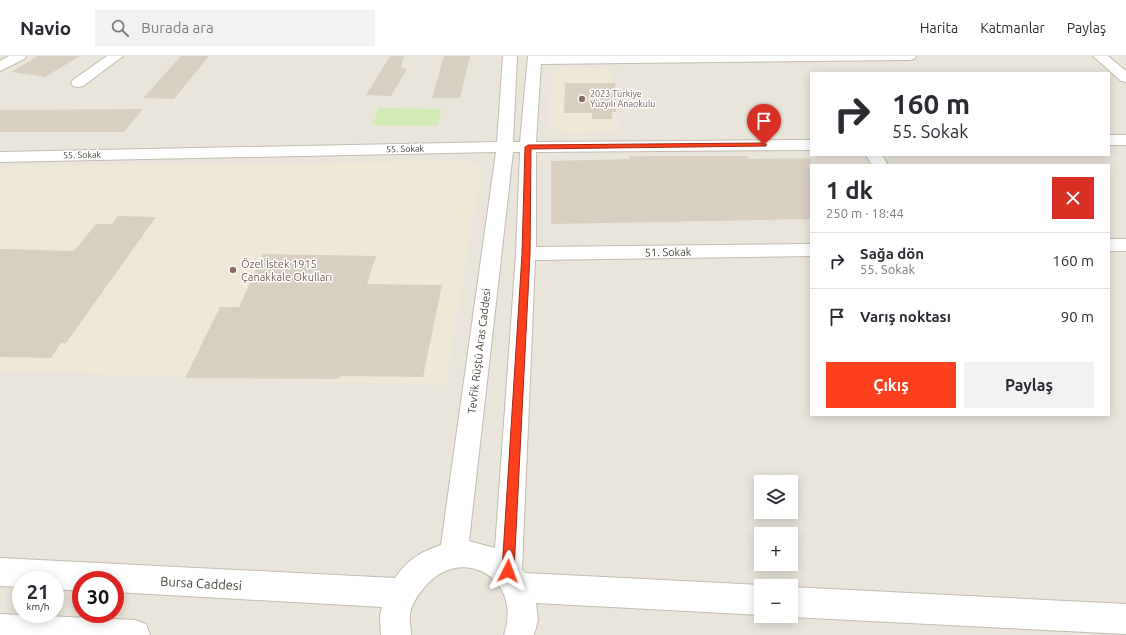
<!DOCTYPE html>
<html lang="tr">
<meta charset="utf-8">
<style>
body{margin:0;font-family:Ubuntu,sans-serif;background:#f2f2f3;color:#2b2b33;height:100vh;display:flex;flex-direction:column;font-size:15px;white-space:nowrap}
*{box-sizing:border-box;margin:0}
p{font-size:13px;color:#7c7c81}
.icon{flex:none;width:22px;height:22px;fill:none;stroke:currentColor;stroke-width:2;stroke-linecap:round;stroke-linejoin:round}
.map{position:relative;flex:1;overflow:hidden}
.drawer{position:absolute;left:810px;top:108px;width:300px;height:252px;display:flex;flex-direction:column;background:#fff;border-radius:0px;box-shadow:0 2px 10px #0003}
.drawer>*{flex:none}
.banner{position:absolute;left:810px;top:16px;width:300px;height:84px;border-radius:0px;box-shadow:0 2px 10px #0003;background:#fff;color:#2b2b33;overflow:hidden}
.fabs{position:absolute;left:754px;top:419px;display:grid;gap:8px}
.fabs a{display:grid;place-items:center;width:44px;height:44px;border-radius:0px;background:#fff;box-shadow:0 2px 10px #0003;font-size:20px}
.speed{position:absolute;left:12px;top:515px;display:flex;gap:8px;font-size:20px;font-weight:700;text-align:center}
.speed>*{display:grid;place-content:center;width:52px;height:52px;border-radius:50%;background:#fff;box-shadow:0 2px 10px #0003;line-height:1}
.speed small{font-size:10px;font-weight:400}
.speed .limit{border:6px solid #d22;background:#fff;color:#111}
.pin{position:absolute;display:grid;place-items:center;width:34px;height:34px;color:#fff;margin:-41px -17px;border-radius:50% 50% 50% 0;rotate:-45deg;box-shadow:0 0 4px #0007}
.pin .icon{rotate:45deg}
.me{position:absolute;width:44px;margin:-22px;rotate:3deg;stroke-linejoin:round;filter:drop-shadow(0 0 3px #0008)}
.turn{display:flex;align-items:center;gap:14px;height:84px;padding:0 16px;font-size:18px}
.turn .icon{width:52px;height:52px;stroke-width:2.5}
.turn b{display:block;font-size:28px;line-height:34px}
.round{display:grid;place-items:center;flex:none;width:42px;height:42px;border-radius:0px;background:#f2f2f3}
.headline{display:flex;align-items:center;justify-content:space-between;height:68px;padding:0 16px}
h1{font-size:24px;font-weight:600;line-height:30px}
.cta{display:flex;gap:8px;margin-top:auto;padding:8px 16px}
.cta a{flex:1;height:46px;border-radius:0px;background:#fc3f1d;color:#fff;font-size:16px;font-weight:600;line-height:46px;text-align:center}
.cta a+a{background:#f2f2f3;color:#2b2b33}
ul{padding:0;list-style:none}
li{display:flex;align-items:center;gap:12px;height:56px;padding:0 16px;border-top:1px solid #e1e1e2}
li div{flex:1}
li b{display:block;font-size:15px}
li em{font-style:normal}
header{display:flex;align-items:center;gap:24px;box-sizing:border-box;height:56px;padding:0 20px;background:#fff;border-bottom:1px solid #e1e1e2}
header strong{font-size:19px}
nav{display:flex;gap:22px;margin-inline-start:auto;font-size:14px}
.search{width:280px;height:36px;background:#f2f2f3;display:flex;align-items:center;gap:10px;box-sizing:border-box;padding:0 14px;border-radius:0px;color:#7c7c81;font-size:15px}
.map>svg:first-child{display:block}
.residential{fill:#eae5da;fill-rule:evenodd}
.education{fill:#efe8d6}
.green{fill:#d2eab5}
.building{fill:#d8cfc1}
.lines{fill:none;stroke-linecap:round;stroke-linejoin:round}
.minor-casing{stroke:#c2bbae;stroke-width:2}
.minor{fill:#fff;fill-rule:evenodd}
.route{fill:#fc3f1d;stroke:#a42913}
.education-dot{fill:#8d6e63;stroke:#fff;stroke-width:1.5}
.labels{text-anchor:middle;dominant-baseline:central;stroke-width:3;stroke-linejoin:round;paint-order:stroke}
.far-education-label{font-size:9px;fill:#785e54;stroke:#fff;text-anchor:start}
.far-street-label{font-size:9px;fill:#4b4439;stroke:#fff}
.street-label{font-size:11px;fill:#4b4439;stroke:#fff}
.education-label{font-size:11px;fill:#785e54;stroke:#fff;text-anchor:start}
.near-street-label{font-size:13px;fill:#4b4439;stroke:#fff}
</style>
<header>
<strong>Navio</strong>
<div class="search"><svg class="icon" aria-label="search" viewBox="0 0 24 24"><circle cx="10" cy="10" r="6"/><path d="M15 15l6 6"/></svg>Burada ara</div>
<nav><a>Harita</a><a>Katmanlar</a><a>Paylaş</a></nav>
</header>
<div class="map">
<svg width="1126" height="579" viewBox="0 0 1126 579">
<rect width="100%" height="100%" fill="#f6f3ec"/>
<path class="residential" d="M 0,0 L 1126,0 L 1126,579 L 0,579 ZM 811,17 L 1109,17 L 1109,99 L 811,99 ZM 811,109 L 1109,109 L 1109,359 L 811,359 ZM 761,426 L 791,426 L 791,456 L 761,456 ZM 761,478 L 791,478 L 791,508 L 761,508 ZM 21,524 L 55,524 L 55,558 L 21,558 ZM 81,524 L 115,524 L 115,558 L 81,558 ZM 761,530 L 791,530 L 791,560 L 761,560 Z"/>
<path class="education" d="M 561,12 L 611,12 L 619,77 L 564,78 L 549,70 L 551,17 Z
M 468,105 L 482,113 L 446,329 L 0,315 L 0,110 Z"/>
<path class="green" d="M 379,52 L 442,53 L 437,70 L 372,69 Z"/>
<path class="building" d="M 38,0 L 80,0 L 45,21 L 11,16 Z
M 181,0 L 209,0 L 174,43 L 143,42 Z
M 390,0 L 404,0 L 401,12 L 407,13 L 391,40 L 366,39 Z
M 444,0 L 470,0 L 460,42 L 432,42 Z
M 565,27 L 615,27 L 616,56 L 612,56 L 612,63 L 592,63 L 592,57 L 564,57 Z
M 143,53 L 124,76 L 0,76 L 0,54 Z
M 629,100 L 747,100 L 748,103 L 811,102 L 811,163 L 551,168 L 551,105 L 630,103 Z
M 118,160 L 156,161 L 66,287 L 61,287 L 51,302 L 0,301 L 0,193 L 74,195 L 96,168 L 112,168 Z
M 263,198 L 376,200 L 367,228 L 442,229 L 423,321 L 342,320 L 337,323 L 185,322 L 220,251 L 239,251 Z"/>
<g class="lines">
<defs>
<path id="minor" d="M 9,0 L 26,0 L 24,3 L 0,15 L 0,5 Z
M 107,0 L 123,0 L 83,30 L 78,31 L 73,30 L 71,27 L 73,24 Z
M 503,0 L 517,0 L 513,86 L 520,86 L 528,0 L 916,0 L 914,3 L 909,4 L 541,8 L 536,86 L 811,84 L 811,94 L 536,96 L 536,191 L 811,188 L 811,200 L 535,204 L 522,513 L 525,517 L 761,529 L 763,530 L 761,530 L 761,559 L 536,547 L 538,564 L 534,579 L 504,579 C 524,520 458,487 423,533 C 417,540 412,548 410,558 C 409,564 411,572 411,579 L 381,579 L 380,560 L 382,551 L 115,536 L 115,524 L 81,524 L 81,535 L 55,533 L 55,524 L 21,524 L 21,531 L 0,530 L 0,502 L 395,522 C 407,504 422,495 441,489 L 496,96 L 0,106 L 0,96 L 497,86 ZM 513,96 L 520,96 L 516,198 L 495,492 L 469,485 Z
M 1093,0 L 1108,0 L 1126,15 L 1126,26 L 1121,25 Z
M 1109,79 L 1126,79 L 1126,89 L 1109,89 Z
M 866,99 L 882,99 L 888,109 L 872,109 Z
M 1109,183 L 1126,183 L 1126,195 L 1109,195 Z
M 791,531 L 1126,548 L 1126,578 L 791,561 L 789,560 L 791,560 Z
M 0,558 L 135,564 L 146,568 L 150,579 L 0,579 Z"/>
</defs>
<use href="#minor" class="minor-casing"/>
<use href="#minor" class="minor"/>
</g>
<path class="route" d="M 764,87 L 766,88 L 766,90 L 531,93 L 530,198 L 514,515 L 512,519 L 508,521 L 503,519 L 502,515 L 522,198 L 525,91 L 528,89 Z"/>
<g class="education-dot">
<circle cx="582" cy="43" r="4"/>
<circle cx="233" cy="214" r="4"/>
</g>
<g class="labels">
<g class="far-education-label">
<text x="590" y="38">2023 Türkiye<tspan x="590" dy="10">Yüzyılı Anaokulu</tspan></text>
</g>
<g class="far-street-label">
<text transform="translate(405 93) rotate(-1)">55. Sokak</text>
<text transform="translate(82 99) rotate(-1)">55. Sokak</text>
</g>
<g class="street-label">
<text transform="translate(668 196) rotate(-1)">51. Sokak</text>
<text transform="translate(479 295) rotate(-83)">Tevfik Rüştü Aras Caddesi</text>
</g>
<g class="education-label">
<text x="241" y="208">Özel İstek 1915<tspan x="241" dy="13">Çanakkale Okulları</tspan></text>
</g>
<g class="near-street-label">
<text transform="translate(201 527) rotate(3)">Bursa Caddesi</text>
</g>
</g>
</svg>
<div class="fabs">
<a><svg class="icon" aria-label="layers" viewBox="0 0 24 24"><path d="M12 4l9 5-9 5-9-5zM3 14l9 5 9-5"/></svg></a>
<a>+</a>
<a>−</a>
</div>
<div class="speed"><div>21<small>km/h</small></div><div class="limit">30</div></div>
<div class="pin" style="left:764px;top:89px;background:#d93025"><svg class="icon" aria-label="arrive" viewBox="0 0 24 24"><path d="M6 21V4h12l-3 4 3 4H6"/></svg></div>
<svg class="me" style="left:508px;top:515px" viewBox="-20 -20 40 40"><path d="M0-17L14 15 0 8-14 15z" fill="#fc3f1d" stroke="#fff" stroke-width="4"/></svg>
<div class="banner">
<div class="turn"><svg class="icon" aria-label="right" viewBox="0 0 24 24"><path d="M7 20v-9h11M14 6l5 5-5 5"/></svg><div><b>160 m</b>55. Sokak</div></div>
</div>
<section class="drawer">
<div class="headline"><div><h1>1 dk</h1><p>250 m · 18:44</p></div><a class="round" style="background:#d93025;color:#fff"><svg class="icon" aria-label="close" viewBox="0 0 24 24"><path d="M6 6l12 12M18 6L6 18"/></svg></a></div>
<ul>
<li><svg class="icon" aria-label="right" viewBox="0 0 24 24"><path d="M7 20v-9h11M14 6l5 5-5 5"/></svg><div><b>Sağa dön</b><p>55. Sokak</p></div><em>160 m</em></li>
<li><svg class="icon" aria-label="arrive" viewBox="0 0 24 24"><path d="M6 21V4h12l-3 4 3 4H6"/></svg><div><b>Varış noktası</b></div><em>90 m</em></li>
</ul>
<div class="cta"><a>Çıkış</a><a>Paylaş</a></div>
</section>
</div>
